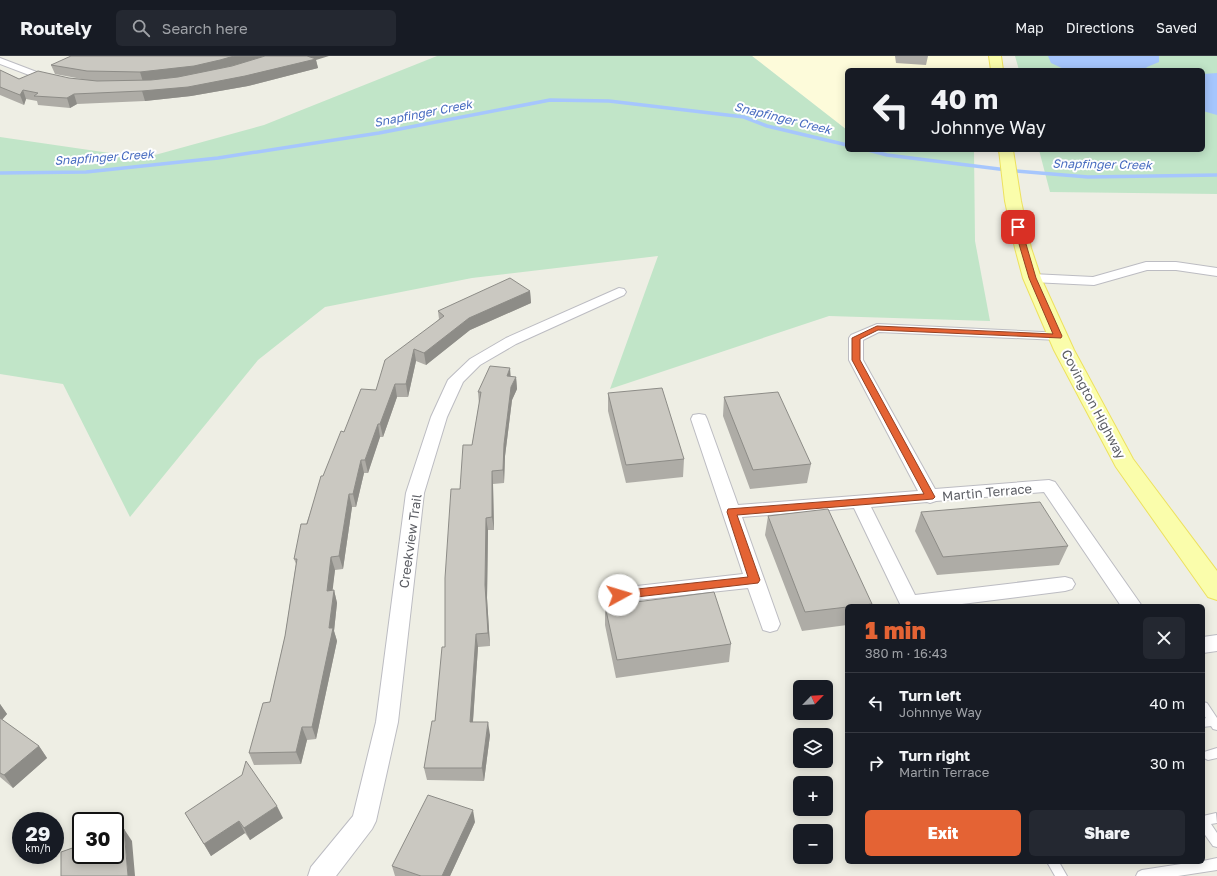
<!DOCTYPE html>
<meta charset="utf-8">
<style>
body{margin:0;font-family:"Golos Text",sans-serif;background:#242831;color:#f1f3f6;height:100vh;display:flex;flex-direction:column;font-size:15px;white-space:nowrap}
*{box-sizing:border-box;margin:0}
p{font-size:13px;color:#9ea1a6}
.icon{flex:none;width:22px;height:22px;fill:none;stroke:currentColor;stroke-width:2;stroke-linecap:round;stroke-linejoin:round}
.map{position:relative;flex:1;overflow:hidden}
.details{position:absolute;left:845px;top:548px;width:360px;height:260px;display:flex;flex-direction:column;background:#171b24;border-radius:6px;box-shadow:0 2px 10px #0003}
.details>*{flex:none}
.guide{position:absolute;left:845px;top:12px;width:360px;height:84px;border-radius:6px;box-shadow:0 2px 10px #0003;background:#171b24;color:#f1f3f6;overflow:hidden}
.needle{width:26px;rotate:65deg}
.tools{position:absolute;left:793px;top:624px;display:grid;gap:8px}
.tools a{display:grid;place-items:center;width:40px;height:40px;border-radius:6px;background:#171b24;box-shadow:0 2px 10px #0003;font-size:20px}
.speed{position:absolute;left:12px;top:756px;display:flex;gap:8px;font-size:20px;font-weight:700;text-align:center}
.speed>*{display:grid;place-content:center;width:52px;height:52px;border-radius:50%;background:#171b24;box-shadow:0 2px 10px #0003;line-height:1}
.speed small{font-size:10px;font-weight:400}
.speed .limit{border:2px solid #111;border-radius:6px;background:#fff;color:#111}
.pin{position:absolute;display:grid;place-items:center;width:34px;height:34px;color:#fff;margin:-17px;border-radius:8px;box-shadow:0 2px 6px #0006}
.me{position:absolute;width:44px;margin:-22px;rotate:84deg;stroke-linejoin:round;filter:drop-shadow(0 0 3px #0008)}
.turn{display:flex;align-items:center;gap:14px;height:84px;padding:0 20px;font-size:18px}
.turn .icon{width:52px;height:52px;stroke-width:2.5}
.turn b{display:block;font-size:28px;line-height:34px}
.round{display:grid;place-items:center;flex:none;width:42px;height:42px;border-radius:6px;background:#242831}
.head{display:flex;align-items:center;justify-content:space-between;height:68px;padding:0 20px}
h1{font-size:24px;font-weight:800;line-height:30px;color:#e46334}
.button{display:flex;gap:8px;margin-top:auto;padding:8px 20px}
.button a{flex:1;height:46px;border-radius:6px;background:#e46334;color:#fff;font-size:16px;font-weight:800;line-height:46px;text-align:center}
.button a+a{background:#242831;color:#f1f3f6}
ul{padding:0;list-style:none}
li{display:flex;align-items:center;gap:12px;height:60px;padding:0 20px;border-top:1px solid #363941}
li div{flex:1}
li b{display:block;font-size:15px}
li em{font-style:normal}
header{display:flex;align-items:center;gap:24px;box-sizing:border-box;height:56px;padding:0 20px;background:#171b24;border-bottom:1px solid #363941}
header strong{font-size:19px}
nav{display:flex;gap:22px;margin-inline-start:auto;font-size:14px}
.search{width:280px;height:36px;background:#242831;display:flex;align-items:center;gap:10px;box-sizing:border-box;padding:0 14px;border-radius:6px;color:#9ea1a6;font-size:15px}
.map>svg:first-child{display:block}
.commercial{fill:#fdfbda}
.green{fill:#c1e5c8}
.water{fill:#a6c6fd}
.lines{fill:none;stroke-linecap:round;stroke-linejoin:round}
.stream{stroke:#a6c6fd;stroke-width:3.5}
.lane-casing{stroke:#bcbcc2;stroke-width:2}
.street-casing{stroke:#bcbcc2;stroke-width:2}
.primary-casing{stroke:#ede15e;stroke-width:2}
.lane{fill:#fff;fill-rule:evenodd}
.street{fill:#fff;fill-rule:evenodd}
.primary{fill:#fafdab;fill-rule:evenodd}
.wall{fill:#aeaca6}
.shaded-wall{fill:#8d8c87}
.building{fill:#cac8c1;stroke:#8d8c87}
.route{fill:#e46334;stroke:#944022}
.labels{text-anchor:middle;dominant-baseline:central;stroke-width:4;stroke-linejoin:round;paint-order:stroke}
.far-water-label{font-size:12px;font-style:italic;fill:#486cc0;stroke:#fff}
.street-label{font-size:13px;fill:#5c5e64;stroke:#fff}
</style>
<header>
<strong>Routely</strong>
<div class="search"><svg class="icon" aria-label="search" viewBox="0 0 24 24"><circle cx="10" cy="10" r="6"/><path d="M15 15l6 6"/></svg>Search here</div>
<nav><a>Map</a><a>Directions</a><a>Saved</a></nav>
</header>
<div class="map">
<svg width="1217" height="820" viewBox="0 0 1217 820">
<rect width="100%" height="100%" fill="#eeeee4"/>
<path class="commercial" d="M 752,0 L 989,0 L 991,14 L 847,14 L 847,74 Z"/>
<path class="green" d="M 437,0 L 752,0 L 847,74 L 847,94 L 974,94 L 975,185 L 990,265 L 829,260 L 610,333 L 658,200 L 472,222 L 325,251 L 258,304 L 130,461 L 63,328 L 0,318 L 0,81 L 144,102 L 264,69 Z
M 1015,0 L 1217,0 L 1217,138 L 1050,136 L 1039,94 L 1203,94 L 1203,14 L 1019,14 Z"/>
<path class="water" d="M 1048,0 L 1159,0 L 1159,6 L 1147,11 L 1144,14 L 1066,14 L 1051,7 Z
M 1217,17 L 1217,59 L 1203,55 L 1203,18 Z"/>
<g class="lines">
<path class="stream" d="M 868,94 L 887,99 L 1015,115 L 1088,121 L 1217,119
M 0,117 L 86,116 L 218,102 L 379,77 L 550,44 L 609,45 L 744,61 L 767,70 L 847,89"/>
<defs>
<path id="lane" d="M 1203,646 L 1207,647 L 1217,662 L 1217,674 L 1213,673 L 1211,670 L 1203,671 L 1203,663 L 1206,662 L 1203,658 Z
M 1217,692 L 1217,702 L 1208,704 L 1204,702 L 1203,700 L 1204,696 Z
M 1216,757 L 1217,767 L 1211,768 L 1217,777 L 1217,791 L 1213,790 L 1203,776 L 1203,760 Z
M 1217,802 L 1217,814 L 1178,820 L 1136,820 L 1138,816 L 1142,814 L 1194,806 L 1203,806 L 1203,805 Z
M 1047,806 L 1059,806 L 1067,820 L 1055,820 Z"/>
<path id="street" d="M 0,2 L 42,18 L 59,21 L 61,23 L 56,26 L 37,22 L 0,8 Z
M 1146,206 L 1176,206 L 1217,212 L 1217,220 L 1176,214 L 1147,214 L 1094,229 L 1032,226 L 1027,225 L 1025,222 L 1027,219 L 1032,218 L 1093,221 Z
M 619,232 L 624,233 L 626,236 L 624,239 L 516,288 L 480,309 L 463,326 L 447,361 L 424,437 L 398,666 L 376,765 L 372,773 L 336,820 L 308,820 L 311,811 L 353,760 L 376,666 L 406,437 L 431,361 L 448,324 L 470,303 L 506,282 Z
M 877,268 L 1063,277 L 1065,280 L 1063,283 L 1058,284 L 879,276 L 863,284 L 863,304 L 935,433 L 1049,424 L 1055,426 L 1142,550 L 1121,550 L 1044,436 L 936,445 L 930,447 L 927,446 L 871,451 L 915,539 L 1065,521 L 1072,523 L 1075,528 L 1072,533 L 1065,535 L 946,550 L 901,550 L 854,452 L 742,461 L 780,568 L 777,574 L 770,576 L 763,574 L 748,532 L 619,546 L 612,544 L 609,539 L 612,534 L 619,532 L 743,518 L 691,363 L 693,359 L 699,358 L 705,359 L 707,363 L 738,449 L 918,435 L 849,304 L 849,282 L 851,279 Z
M 1217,579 L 1217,595 L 1203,597 L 1203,581 Z"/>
<path id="primary" d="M 989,0 L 1001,0 L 1003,14 L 991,14 Z
M 999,94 L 1013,94 L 1021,145 L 1031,192 L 1041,222 L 1074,294 L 1133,403 L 1217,515 L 1217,544 L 1208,541 L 1116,411 L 1054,294 L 1023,222 L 1015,192 L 1005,145 Z"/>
</defs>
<use href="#lane" class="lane-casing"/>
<use href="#street" class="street-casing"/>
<use href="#primary" class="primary-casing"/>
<use href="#lane" class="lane"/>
<use href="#street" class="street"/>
<use href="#primary" class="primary"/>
</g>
<path class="wall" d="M 895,0 L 928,0 L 926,9 L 896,7 Z
M 316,4 L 318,12 L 248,30 L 191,40 L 145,45 L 77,48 L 70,52 L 38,49 L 37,45 L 26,43 L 24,49 L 0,39 L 0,14 L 19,23 L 69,22 L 82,23 L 55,18 L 51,9 Z
M 530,235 L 531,247 L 470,274 L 426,309 L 416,305 L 408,341 L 397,341 L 383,381 L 380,381 L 368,417 L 364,417 L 356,451 L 352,451 L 343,513 L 335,514 L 332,534 L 334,534 L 337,547 L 334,575 L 337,585 L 316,683 L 307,684 L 301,708 L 254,709 L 249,697 L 270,646 L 285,580 L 296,508 L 294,503 L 323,420 L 344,376 L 376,334 L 439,263 L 438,255 Z
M 511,321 L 516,321 L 517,333 L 512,344 L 505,400 L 504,427 L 493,428 L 494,474 L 488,474 L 487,542 L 490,590 L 478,591 L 473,666 L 490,679 L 484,725 L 427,724 L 424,712 L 435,665 L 445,591 L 460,433 L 472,389 L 479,348 L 478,336 Z
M 608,337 L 684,403 L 683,421 L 626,427 L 608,355 Z
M 724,341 L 811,408 L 807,427 L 750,433 L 723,360 Z
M 921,456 L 1068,490 L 1059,509 L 937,519 L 915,475 Z
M 768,460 L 872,548 L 871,550 L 847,550 L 847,569 L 802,575 L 765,479 Z
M 605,550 L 731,588 L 729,606 L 616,622 L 605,569 Z
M 0,648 L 7,658 L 2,664 L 39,690 L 47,702 L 13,732 L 0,721 Z
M 185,757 L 283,762 L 250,784 L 245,777 L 211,800 Z
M 475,766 L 450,820 L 395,820 L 392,810 Z"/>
<path class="shaded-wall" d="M 234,0 L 269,0 L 196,19 L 143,26 L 140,16 Z
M 304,0 L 329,0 L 316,4 L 318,12 L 248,30 L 191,40 L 145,45 L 142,35 Z
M 23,34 L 26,43 L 24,49 L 20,39 Z
M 74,38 L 77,48 L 70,52 L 67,42 Z
M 530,235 L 531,247 L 470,274 L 426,309 L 424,297 L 469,262 Z
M 414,293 L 416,305 L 408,341 L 406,328 Z
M 510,312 L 511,324 L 507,320 Z
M 516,321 L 517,333 L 512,344 L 505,400 L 504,427 L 503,414 L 504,388 L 511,331 Z
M 395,328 L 397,341 L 383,381 L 380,368 Z
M 378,368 L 380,381 L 368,417 L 365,404 Z
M 361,404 L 364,417 L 356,451 L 353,438 Z
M 492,415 L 493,428 L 494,474 L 492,461 Z
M 349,438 L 352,451 L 343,513 L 339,500 Z
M 486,462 L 488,474 L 487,542 L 490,590 L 488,577 L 485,529 Z
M 331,501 L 335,514 L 331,548 L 327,535 Z
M 334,534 L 337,547 L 334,575 L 337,585 L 316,683 L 312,671 L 329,572 Z
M 476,578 L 478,591 L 472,678 L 470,666 Z
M 0,648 L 7,658 L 0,666 Z
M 488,666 L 490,679 L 484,725 L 482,712 Z
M 302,671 L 307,684 L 301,708 L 296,696 Z
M 39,690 L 47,702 L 13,732 L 4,719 Z
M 277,750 L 283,762 L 250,784 L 244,772 Z
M 473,754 L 475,766 L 450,820 L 442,820 Z
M 239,765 L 245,777 L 211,800 L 204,788 Z
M 124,773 L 132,785 L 135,820 L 128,820 Z"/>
<path class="building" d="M 71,0 L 234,0 L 220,4 L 194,10 L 140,16 L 87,15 L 51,9 Z
M 265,0 L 307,0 L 316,3 L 245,20 L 188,31 L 142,35 L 74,38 L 67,42 L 34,40 L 38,37 L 23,34 L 20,39 L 0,31 L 0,14 L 19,23 L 38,15 L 69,22 L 97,25 L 151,24 L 178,21 L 232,10 Z
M 510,222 L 530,235 L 469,262 L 424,297 L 414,293 L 406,328 L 395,328 L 380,368 L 378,368 L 365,404 L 361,404 L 353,438 L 349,438 L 339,500 L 331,501 L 327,535 L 334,534 L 329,572 L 333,572 L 312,671 L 302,671 L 296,696 L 249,697 L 263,647 L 270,646 L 285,580 L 297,503 L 294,503 L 301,468 L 307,468 L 321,420 L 323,420 L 341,375 L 344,376 L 361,333 L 376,334 L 385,304 L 444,260 L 438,255 Z
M 490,310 L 510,312 L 507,320 L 516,321 L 511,331 L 504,388 L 503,414 L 492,415 L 492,461 L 486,462 L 485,529 L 488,577 L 476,578 L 470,666 L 488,666 L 482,712 L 424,712 L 432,665 L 435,665 L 442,591 L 445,591 L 445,522 L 451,433 L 460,433 L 463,389 L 472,389 L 481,336 L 478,336 Z
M 662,332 L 684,403 L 626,409 L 608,337 Z
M 778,336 L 811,408 L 753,414 L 724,341 Z
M 1040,446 L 1068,490 L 943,501 L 921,456 Z
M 828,453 L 872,548 L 857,550 L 847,550 L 847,551 L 805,556 L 768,460 Z
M 714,536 L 731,588 L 617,604 L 605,550 Z
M 0,662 L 39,690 L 4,719 L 0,717 Z
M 246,705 L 277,750 L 244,772 L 239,765 L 204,788 L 185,757 L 242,719 Z
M 428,739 L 473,754 L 442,820 L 421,820 L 392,810 Z
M 124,773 L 128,820 L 61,820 L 61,796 L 81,789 L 81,799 L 115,799 L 115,776 Z"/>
<path class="route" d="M 1015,169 L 1021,171 L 1036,222 L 1062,280 L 1061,282 L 878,274 L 860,283 L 860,304 L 935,441 L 933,443 L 737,459 L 760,524 L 758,527 L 619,543 L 615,542 L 614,539 L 615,536 L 619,535 L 748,521 L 727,456 L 728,453 L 924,438 L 852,304 L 852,282 L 877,270 L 1053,278 L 1029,222 L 1014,171 Z"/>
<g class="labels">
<g class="far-water-label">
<text transform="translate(423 57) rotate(-11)">Snapfinger Creek</text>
<text transform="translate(783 62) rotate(14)">Snapfinger Creek</text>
<text transform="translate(104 101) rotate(-4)">Snapfinger Creek</text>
<text transform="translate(1102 108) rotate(1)">Snapfinger Creek</text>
</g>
<g class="street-label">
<text transform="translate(1094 348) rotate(62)">Covington Highway</text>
<text transform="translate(987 436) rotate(-5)">Martin Terrace</text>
<text transform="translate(410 485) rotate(-82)">Creekview Trail</text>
</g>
</g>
</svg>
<div class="tools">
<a><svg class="needle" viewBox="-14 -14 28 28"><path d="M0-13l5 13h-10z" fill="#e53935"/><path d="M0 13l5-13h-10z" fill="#9ea1a6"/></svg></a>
<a><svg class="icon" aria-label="layers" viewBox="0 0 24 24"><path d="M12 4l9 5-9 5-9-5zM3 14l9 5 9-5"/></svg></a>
<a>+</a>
<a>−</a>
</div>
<div class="speed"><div>29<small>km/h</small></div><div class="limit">30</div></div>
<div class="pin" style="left:1018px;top:171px;background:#d93025"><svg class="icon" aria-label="arrive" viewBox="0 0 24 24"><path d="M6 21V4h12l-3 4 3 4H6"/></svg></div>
<svg class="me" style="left:619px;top:539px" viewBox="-20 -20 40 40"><circle r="19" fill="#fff"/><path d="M0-13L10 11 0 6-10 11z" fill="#e46334"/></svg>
<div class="guide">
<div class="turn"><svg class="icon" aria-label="left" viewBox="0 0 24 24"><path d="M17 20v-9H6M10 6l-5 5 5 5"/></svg><div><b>40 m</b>Johnnye Way</div></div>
</div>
<section class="details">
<div class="head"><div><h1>1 min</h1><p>380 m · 16:43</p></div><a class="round"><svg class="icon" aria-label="close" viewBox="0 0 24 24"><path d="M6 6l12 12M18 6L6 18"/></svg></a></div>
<ul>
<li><svg class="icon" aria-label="left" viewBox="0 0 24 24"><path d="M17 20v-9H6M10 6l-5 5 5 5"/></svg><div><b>Turn left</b><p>Johnnye Way</p></div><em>40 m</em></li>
<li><svg class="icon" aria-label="right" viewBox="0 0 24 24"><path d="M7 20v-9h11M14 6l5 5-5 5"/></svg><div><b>Turn right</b><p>Martin Terrace</p></div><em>30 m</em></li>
</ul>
<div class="button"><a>Exit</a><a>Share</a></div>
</section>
</div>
